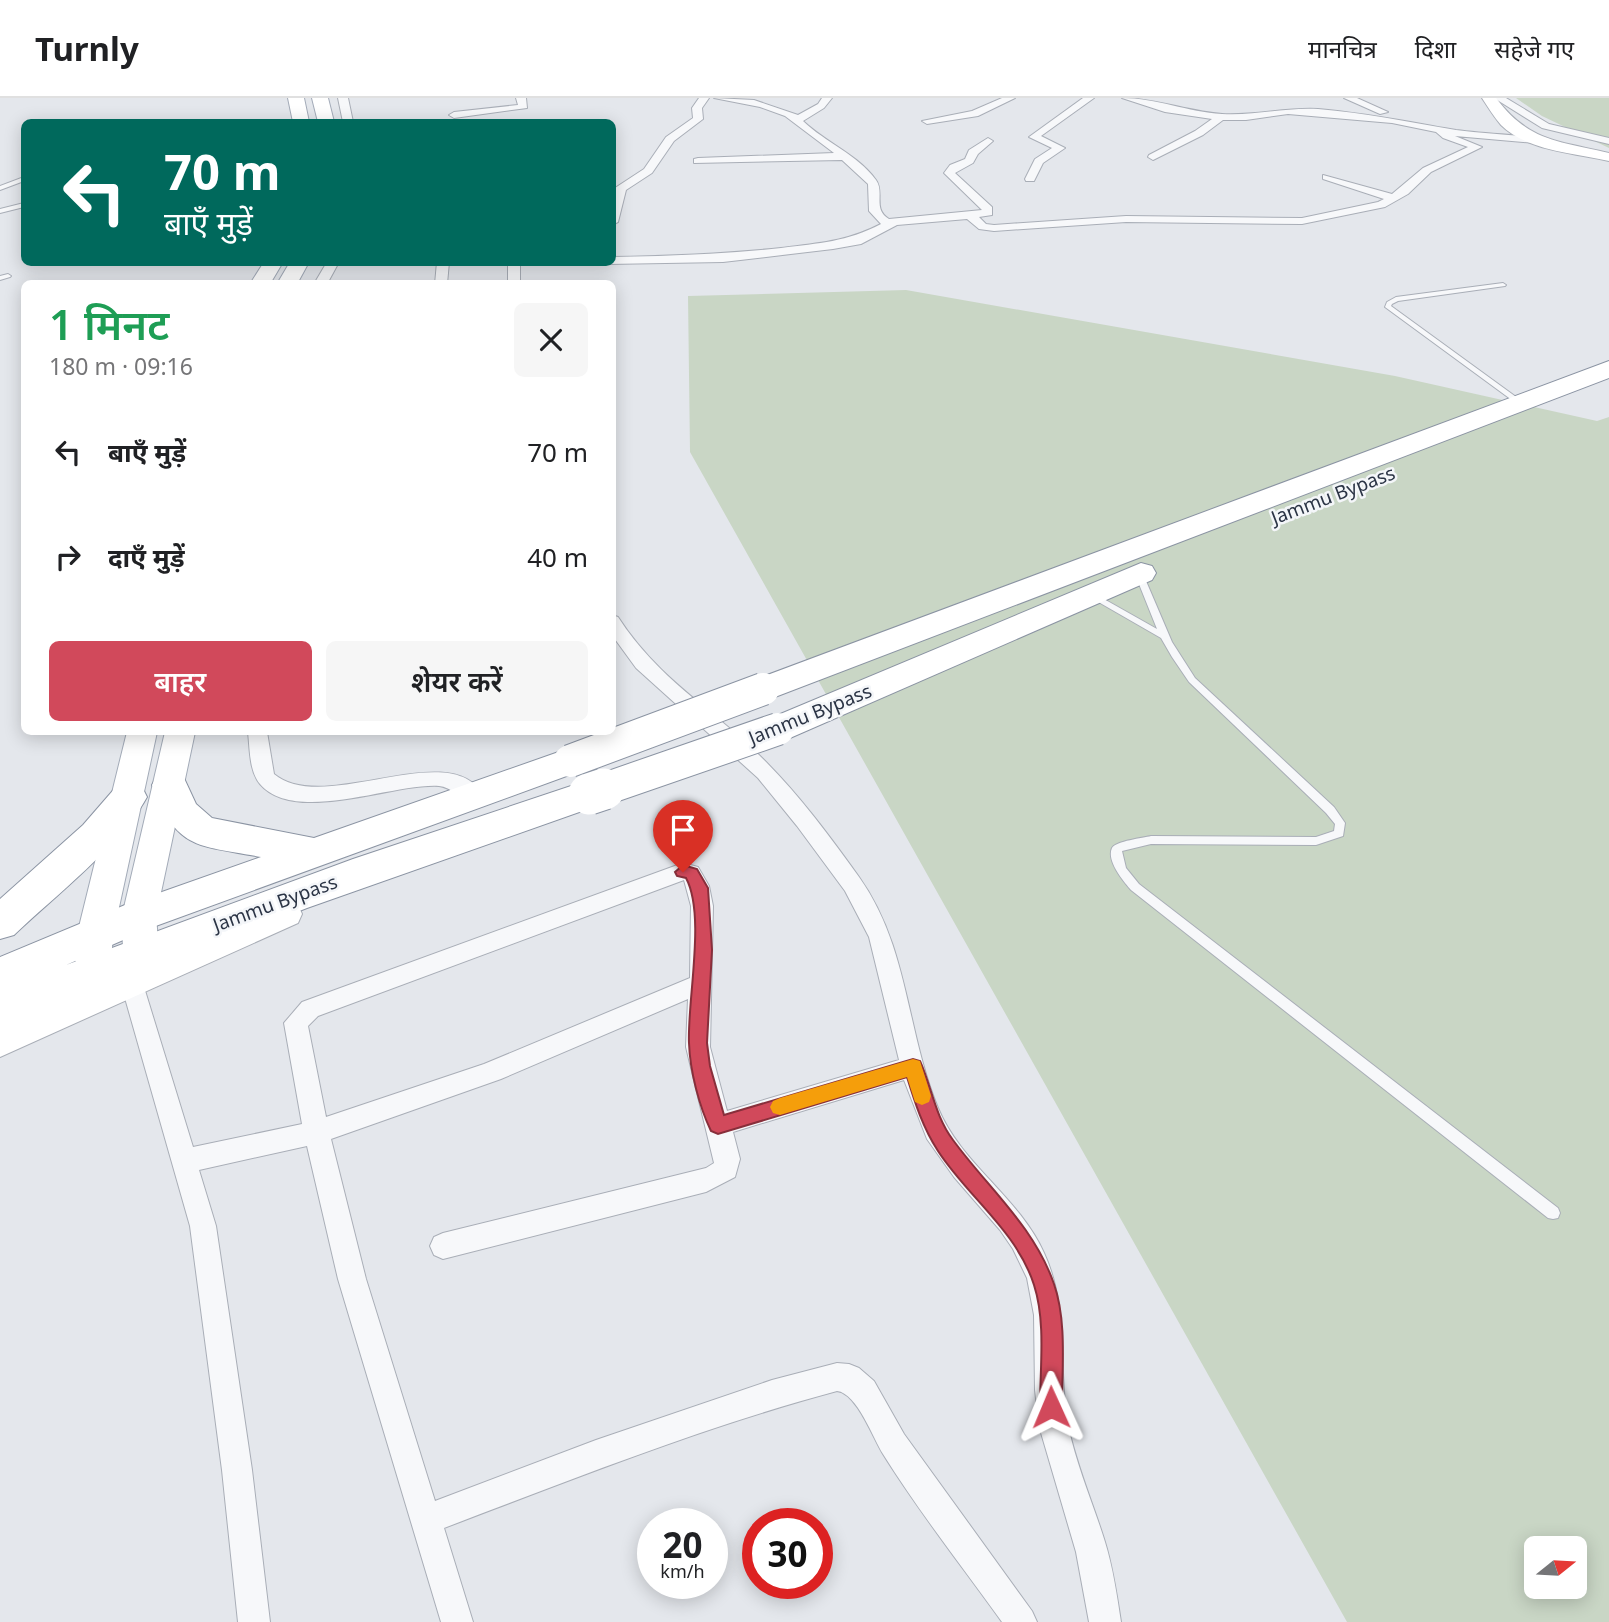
<!DOCTYPE html>
<html lang="hi">
<meta charset="utf-8">
<style>
body{margin:0;font-family:"Noto Sans","Noto Sans Devanagari",sans-serif;background:#f6f6f6;color:#202124;height:100vh;display:flex;flex-direction:column;font-size:26px;white-space:nowrap}
*{box-sizing:border-box;margin:0}
p{font-size:23px;color:#757577}
.icon{flex:none;width:38px;height:38px;fill:none;stroke:currentColor;stroke-width:2;stroke-linecap:round;stroke-linejoin:round}
.map{position:relative;flex:1;overflow:hidden}
.sheet{position:absolute;left:21px;top:182px;width:595px;height:455px;display:flex;flex-direction:column;background:#fff;border-radius:10px;box-shadow:0 4px 18px #0003}
.sheet>*{flex:none}
.top-card{position:absolute;left:21px;top:21px;width:595px;height:147px;border-radius:10px;box-shadow:0 4px 18px #0003;background:#00695c;color:#fff;overflow:hidden}
.needle{width:46px;rotate:72deg}
.buttons{position:absolute;left:1524px;top:1438px;display:grid;gap:14px}
.buttons a{display:grid;place-items:center;width:63px;height:63px;border-radius:10px;background:#fff;box-shadow:0 4px 18px #0003;font-size:35px}
.speed{position:absolute;left:637px;top:1410px;display:flex;gap:14px;font-size:35px;font-weight:700;text-align:center}
.speed>*{display:grid;place-content:center;width:91px;height:91px;border-radius:50%;background:#fff;box-shadow:0 4px 18px #0003;line-height:1}
.speed small{font-size:18px;font-weight:400}
.speed .limit{border:10px solid #d22;background:#fff;color:#111}
.pin{position:absolute;display:grid;place-items:center;width:60px;height:60px;color:#fff;margin:-72px -30px;border-radius:50% 50% 50% 0;rotate:-45deg;box-shadow:0 0 7px #0007}
.pin .icon{rotate:45deg}
.me{position:absolute;width:77px;margin:-38px;rotate:359deg;stroke-linejoin:round;filter:drop-shadow(0 0 5px #0008)}
.turn{display:flex;align-items:center;gap:24px;height:147px;padding:0 28px;font-size:32px}
.turn .icon{width:91px;height:91px;stroke-width:2.5}
.turn b{display:block;font-size:49px;line-height:60px}
.round{display:grid;place-items:center;flex:none;width:74px;height:74px;border-radius:10px;background:#f6f6f6}
.head{display:flex;align-items:center;justify-content:space-between;height:119px;padding:0 28px}
h1{font-size:42px;font-weight:600;line-height:52px;color:#1e9e55}
.cta{display:flex;gap:14px;margin-top:auto;padding:14px 28px}
.cta a{flex:1;height:80px;border-radius:10px;background:#d1495b;color:#fff;font-size:28px;font-weight:600;line-height:80px;text-align:center}
.cta a+a{background:#f6f6f6;color:#202124}
ul{padding:0;list-style:none}
li{display:flex;align-items:center;gap:21px;height:105px;padding:0 28px}
li div{flex:1}
li b{display:block;font-size:26px}
li em{font-style:normal}
header{display:flex;align-items:center;gap:42px;box-sizing:border-box;height:98px;padding:0 35px;background:#fff;border-bottom:2px solid #e0e0e0}
header strong{font-size:33px}
nav{display:flex;gap:38px;margin-inline-start:auto;font-size:24px}
.map>svg:first-child{display:block}
.green{fill:#c9d6c5;fill-rule:evenodd}
.lines{fill:none;stroke-linecap:round;stroke-linejoin:round}
.lane-casing{stroke:#a9aeb7;stroke-width:2}
.street-casing{stroke:#a9aeb7;stroke-width:2}
.secondary-casing{stroke:#a9aeb7;stroke-width:2}
.primary-casing{stroke:#a3abb8;stroke-width:2}
.highway-casing{stroke:#8b94a3;stroke-width:2}
.lane{fill:#f7f8fa;fill-rule:evenodd}
.street{fill:#f7f8fa;fill-rule:evenodd}
.secondary{fill:#fff;fill-rule:evenodd}
.primary{fill:#fff;fill-rule:evenodd}
.highway{fill:#fff;fill-rule:evenodd}
.highway-bridge-far1-casing{stroke:#8b94a3;stroke-width:34;stroke-linecap:butt}
.highway-bridge-casing{stroke:#8b94a3;stroke-width:43;stroke-linecap:butt}
.highway-bridge-far1{stroke:#fff;stroke-width:32}
.highway-bridge{stroke:#fff;stroke-width:41}
.route{fill:#d1495b;stroke:#882f3b;stroke-width:2}
.slow{fill:#f59e0b}
.labels{text-anchor:middle;dominant-baseline:central;stroke-width:5;stroke-linejoin:round;paint-order:stroke}
.street-label{font-size:19px;fill:#2b3445;stroke:#f4f6f9}
</style>
<header>
<strong>Turnly</strong>
<nav><a>मानचित्र</a><a>दिशा</a><a>सहेजे गए</a></nav>
</header>
<div class="map">
<svg width="1609" height="1524" viewBox="0 0 1609 1524">
<rect width="100%" height="100%" fill="#e4e7ec"/>
<path class="green" d="M 1516,0 L 1609,0 L 1609,50 L 1542,18 Z
M 906,192 L 1395,278 L 1597,323 L 1609,319 L 1609,1524 L 1347,1524 L 690,354 L 688,198 ZM 1536,1451 L 1575,1451 L 1575,1489 L 1536,1489 Z"/>
<g class="lines">
<defs>
<path id="lane" d="M 24,79 L 24,83 L 0,92 L 0,88 Z
M 24,105 L 24,109 L 0,115 L 0,111 Z
M 8,176 L 11,178 L 10,179 L 0,182 L 0,178 Z
M 1503,185 L 1506,187 L 1505,188 L 1398,203 L 1392,206 L 1391,208 L 1523,304 L 1524,306 L 1520,308 L 1385,209 L 1387,204 L 1396,199 Z
M 1139,473 L 1143,476 L 1172,544 L 1195,580 L 1334,709 L 1345,725 L 1343,738 L 1316,747 L 1151,746 L 1122,753 L 1126,770 L 1139,786 L 1558,1110 L 1560,1115 L 1558,1120 L 1553,1121 L 1548,1120 L 1131,792 C 1124,784 1106,763 1112,750 C 1116,743 1143,740 1151,738 L 1316,739 L 1334,733 L 1335,726 L 1326,715 L 1189,584 L 1172,559 L 1161,540 L 1088,498 L 1089,496 L 1095,496 L 1157,531 L 1135,476 Z"/>
<path id="street" d="M 338,0 L 348,0 L 353,24 L 343,24 Z
M 516,0 L 526,0 L 527,10 L 454,20 L 449,17 L 454,14 L 518,7 Z
M 699,0 L 709,0 L 702,10 L 703,21 L 674,43 L 652,75 L 626,92 L 618,124 L 612,127 L 612,101 L 615,90 L 644,71 L 666,39 L 693,20 L 692,10 Z
M 714,0 L 754,2 L 798,17 L 818,6 L 822,0 L 832,0 L 824,10 L 803,23 C 826,45 857,56 876,82 C 885,94 872,111 889,121 L 982,112 L 944,75 L 950,67 L 965,61 L 969,52 L 988,40 L 993,43 L 978,56 L 973,65 L 955,75 L 992,109 L 992,117 L 979,119 L 986,126 L 994,127 L 1126,118 L 1302,120 L 1378,104 L 1384,101 L 1323,81 L 1323,77 L 1392,96 L 1423,70 L 1468,49 L 1443,40 L 1436,34 L 1392,25 L 1288,16 L 1246,22 L 1223,22 L 1203,37 L 1153,62 L 1148,59 L 1149,57 L 1195,33 L 1212,21 L 1165,14 L 1122,0 C 1156,0 1188,14 1222,16 C 1255,18 1286,9 1318,11 C 1365,15 1410,24 1456,32 C 1486,36 1517,37 1547,40 L 1552,43 L 1547,46 L 1455,38 L 1482,49 L 1431,74 L 1408,96 L 1385,109 L 1302,126 L 1126,124 L 994,133 L 979,131 L 967,121 L 897,127 L 861,146 L 833,151 L 723,164 L 608,166 L 612,164 L 612,159 C 669,158 725,156 781,150 C 820,145 846,144 881,126 L 869,113 L 868,86 L 842,62 L 694,65 L 694,61 L 698,60 L 834,55 L 785,18 L 760,9 Z
M 1002,0 L 1015,0 L 978,18 L 927,26 L 922,23 L 972,13 Z
M 1083,0 L 1094,0 L 1041,38 L 1065,50 L 1043,65 L 1034,83 L 1026,83 L 1025,81 L 1035,61 L 1052,50 L 1029,39 Z
M 1344,0 L 1357,0 L 1388,14 L 1380,16 Z
M 1494,0 L 1506,0 L 1549,26 L 1609,40 L 1609,46 L 1542,30 Z
M 327,164 L 339,164 L 327,186 L 314,186 Z
M 437,164 L 449,164 L 447,186 L 435,186 Z
M 508,164 L 520,164 L 520,186 L 508,186 Z
M 612,517 L 618,519 C 659,582 708,607 759,657 C 797,694 829,737 859,779 C 909,849 906,933 938,1010 C 961,1066 1019,1099 1044,1155 C 1070,1211 1057,1269 1068,1327 C 1076,1367 1093,1405 1105,1444 C 1113,1470 1117,1497 1121,1524 L 1089,1524 L 1076,1454 L 1039,1328 L 1035,1292 L 1034,1217 L 1027,1180 L 1013,1151 L 1000,1132 L 954,1079 L 927,1041 L 904,982 L 733,1034 L 740,1061 L 735,1079 L 706,1094 L 443,1161 L 434,1157 L 430,1148 L 434,1139 L 443,1135 L 706,1070 L 714,1065 L 686,949 L 688,901 L 501,981 L 331,1041 L 366,1181 L 435,1403 L 596,1342 L 772,1282 L 837,1265 L 849,1266 L 859,1270 L 874,1283 L 904,1336 L 1032,1513 L 1037,1524 L 1002,1524 C 962,1468 919,1414 883,1356 C 873,1340 857,1295 837,1293 C 703,1329 573,1381 444,1430 L 473,1524 L 441,1524 L 338,1181 L 307,1048 L 199,1072 L 216,1128 L 252,1372 L 270,1524 L 238,1524 L 222,1372 L 190,1128 L 121,886 L 124,879 L 132,876 L 140,879 L 143,886 L 193,1049 L 302,1026 L 284,925 L 302,904 L 683,765 L 698,769 L 709,788 L 713,808 L 710,949 L 727,1013 L 899,962 L 869,839 L 845,793 L 797,728 L 758,680 L 636,570 L 612,537 ZM 684,782 L 691,808 L 690,880 L 484,966 L 326,1019 L 308,928 L 318,918 Z
M 248,634 L 267,634 L 274,676 C 324,718 450,638 483,697 L 480,702 L 473,704 C 461,701 451,689 439,688 C 393,685 295,727 260,686 C 249,673 250,651 248,634 Z"/>
<path id="secondary" d="M 1482,0 L 1496,0 C 1529,44 1559,43 1609,55 L 1609,63 C 1575,55 1527,53 1501,27 C 1494,19 1488,9 1482,0 Z
M 287,804 L 298,807 L 302,816 L 298,825 L 0,959 L 0,928 Z"/>
<path id="primary" d="M 288,0 L 304,0 L 309,24 L 293,24 Z
M 312,0 L 328,0 L 334,24 L 318,24 Z
M 264,164 L 283,164 L 270,186 L 250,186 Z
M 290,164 L 309,164 L 297,186 L 277,186 Z
M 127,634 L 157,634 L 113,837 L 111,862 L 106,872 L 93,877 L 80,872 L 75,862 L 77,837 Z
M 165,634 L 195,634 L 156,818 L 159,855 L 154,865 L 141,870 L 128,865 L 123,855 L 122,818 Z"/>
<path id="highway" d="M 1609,263 L 1609,280 L 775,599 L 763,603 L 751,599 L 746,591 L 751,583 Z
M 1141,465 L 1152,468 L 1156,475 L 1152,482 L 790,640 L 778,643 L 766,640 L 761,631 L 766,622 Z
M 570,650 L 583,654 L 588,663 L 583,672 L 153,829 L 66,867 L 353,761 L 589,682 L 602,686 L 607,696 L 602,706 L 307,810 L 0,930 L 0,859 L 125,807 L 261,759 C 198,747 177,753 152,687 L 157,678 L 170,674 L 183,678 L 196,706 L 212,720 L 314,740 Z
M 129,685 L 142,689 L 147,699 C 120,748 56,797 14,837 L 0,841 L 0,801 L 83,727 L 116,689 Z"/>
</defs>
<use href="#lane" class="lane-casing"/>
<use href="#street" class="street-casing"/>
<use href="#secondary" class="secondary-casing"/>
<use href="#primary" class="primary-casing"/>
<use href="#highway" class="highway-casing"/>
<use href="#lane" class="lane"/>
<use href="#street" class="street"/>
<use href="#secondary" class="secondary"/>
<use href="#primary" class="primary"/>
<use href="#highway" class="highway"/>
<defs>
<path id="highway-bridge-far1" d="M 570,663 L 763,591
M 599,693 L 778,631"/>
<path id="highway-bridge" d="M 589,696 L 604,691"/>
</defs>
<use href="#highway-bridge-far1" class="highway-bridge-far1-casing"/>
<use href="#highway-bridge" class="highway-bridge-casing"/>
<use href="#highway-bridge-far1" class="highway-bridge-far1"/>
<use href="#highway-bridge" class="highway-bridge"/>
</g>
<path class="route" d="M 683,767 L 697,771 L 708,790 L 712,852 L 707,945 L 710,968 L 724,1017 L 913,961 L 920,963 C 932,990 935,1018 953,1042 C 988,1090 1034,1128 1054,1186 C 1067,1223 1062,1270 1062,1309 L 1059,1317 L 1051,1320 L 1043,1317 L 1040,1309 C 1040,1270 1046,1224 1034,1187 C 1017,1133 967,1098 938,1053 C 923,1030 915,1005 907,979 L 718,1036 L 711,1033 C 699,1008 690,973 689,945 C 687,903 706,817 686,780 L 677,778 L 675,774 Z"/>
<path class="slow" d="M 913,961 L 920,963 L 931,998 L 929,1004 L 922,1007 L 915,1004 L 907,979 L 780,1017 L 773,1015 L 770,1009 L 773,1003 L 780,1000 Z"/>
<g class="labels">
<g class="street-label">
<text transform="translate(1333 397) rotate(-21)">Jammu Bypass</text>
<text transform="translate(810 616) rotate(-22)">Jammu Bypass</text>
<text transform="translate(275 805) rotate(-20)">Jammu Bypass</text>
</g>
</g>
</svg>
<div class="buttons">
<a><svg class="needle" viewBox="-14 -14 28 28"><path d="M0-13l5 13h-10z" fill="#e53935"/><path d="M0 13l5-13h-10z" fill="#757577"/></svg></a>
</div>
<div class="speed"><div>20<small>km/h</small></div><div class="limit">30</div></div>
<div class="pin" style="left:683px;top:774px;background:#d93025"><svg class="icon" aria-label="arrive" viewBox="0 0 24 24"><path d="M6 21V4h12l-3 4 3 4H6"/></svg></div>
<svg class="me" style="left:1051px;top:1309px" viewBox="-20 -20 40 40"><path d="M0-17L14 15 0 8-14 15z" fill="#d1495b" stroke="#fff" stroke-width="4"/></svg>
<div class="top-card">
<div class="turn"><svg class="icon" aria-label="left" viewBox="0 0 24 24"><path d="M17 20v-9H6M10 6l-5 5 5 5"/></svg><div><b>70 m</b>बाएँ मुड़ें</div></div>
</div>
<section class="sheet">
<div class="head"><div><h1>1 मिनट</h1><p>180 m · 09:16</p></div><a class="round"><svg class="icon" aria-label="close" viewBox="0 0 24 24"><path d="M6 6l12 12M18 6L6 18"/></svg></a></div>
<ul>
<li><svg class="icon" aria-label="left" viewBox="0 0 24 24"><path d="M17 20v-9H6M10 6l-5 5 5 5"/></svg><div><b>बाएँ मुड़ें</b></div><em>70 m</em></li>
<li><svg class="icon" aria-label="right" viewBox="0 0 24 24"><path d="M7 20v-9h11M14 6l5 5-5 5"/></svg><div><b>दाएँ मुड़ें</b></div><em>40 m</em></li>
</ul>
<div class="cta"><a>बाहर</a><a>शेयर करें</a></div>
</section>
</div>
